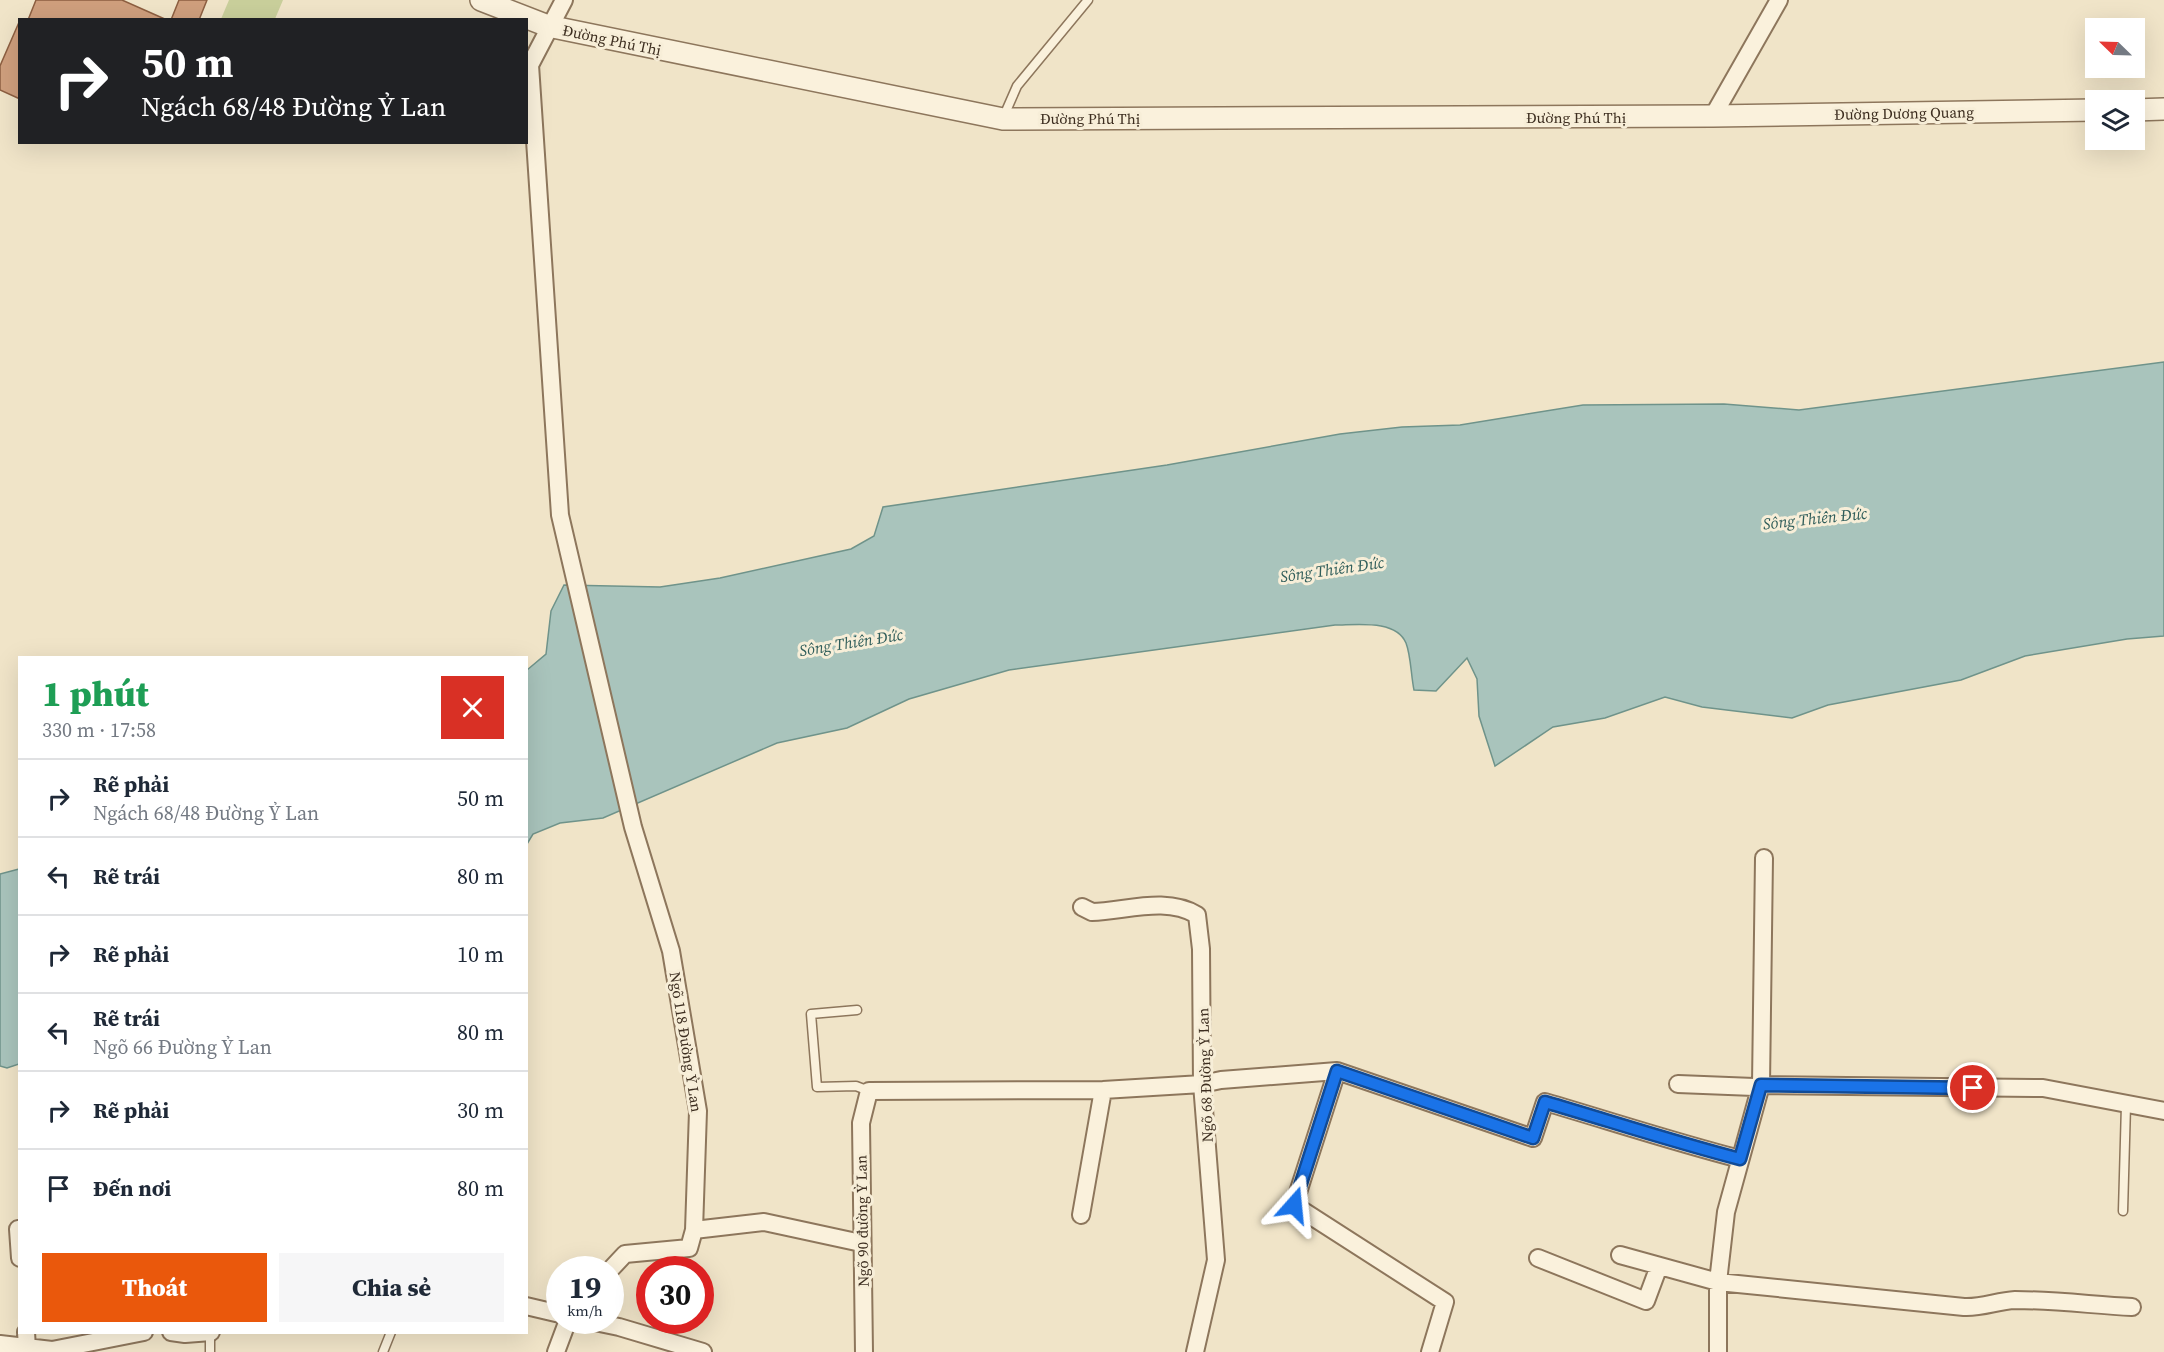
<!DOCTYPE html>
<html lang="vi">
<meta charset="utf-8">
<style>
body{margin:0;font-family:"Source Serif 4",serif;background:#f6f6f7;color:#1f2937;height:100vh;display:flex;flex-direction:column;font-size:22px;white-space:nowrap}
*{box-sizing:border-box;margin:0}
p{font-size:20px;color:#747a83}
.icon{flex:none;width:33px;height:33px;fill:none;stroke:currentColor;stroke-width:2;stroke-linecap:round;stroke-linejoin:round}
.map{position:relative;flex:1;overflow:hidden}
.panel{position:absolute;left:18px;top:656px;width:510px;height:678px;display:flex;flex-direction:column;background:#fff;border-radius:0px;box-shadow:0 6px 24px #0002}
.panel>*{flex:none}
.banner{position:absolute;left:18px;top:18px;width:510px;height:126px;border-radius:0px;box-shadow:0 6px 24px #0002;background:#202124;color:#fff;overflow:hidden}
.needle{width:39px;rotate:293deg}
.fabs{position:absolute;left:2085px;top:18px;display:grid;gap:12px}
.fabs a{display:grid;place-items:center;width:60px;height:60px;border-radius:0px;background:#fff;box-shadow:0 6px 24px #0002;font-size:30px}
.speed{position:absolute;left:546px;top:1256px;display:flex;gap:12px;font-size:30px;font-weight:700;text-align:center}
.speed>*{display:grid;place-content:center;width:78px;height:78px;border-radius:50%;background:#fff;box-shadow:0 6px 24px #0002;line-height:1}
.speed small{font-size:15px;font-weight:400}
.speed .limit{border:9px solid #d22;background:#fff;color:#111}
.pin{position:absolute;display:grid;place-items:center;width:51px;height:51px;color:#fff;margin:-26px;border:3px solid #fff;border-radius:50%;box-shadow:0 2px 6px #0007}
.me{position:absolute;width:66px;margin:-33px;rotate:18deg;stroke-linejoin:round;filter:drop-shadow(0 0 4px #0008)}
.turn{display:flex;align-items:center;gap:21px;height:126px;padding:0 24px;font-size:27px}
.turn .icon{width:78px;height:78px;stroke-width:2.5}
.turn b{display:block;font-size:42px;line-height:51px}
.round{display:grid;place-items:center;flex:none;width:63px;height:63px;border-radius:0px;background:#f6f6f7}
.head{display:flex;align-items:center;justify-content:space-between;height:102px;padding:0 24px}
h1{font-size:36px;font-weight:800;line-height:45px;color:#1e9e55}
.action{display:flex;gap:12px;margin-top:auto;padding:12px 24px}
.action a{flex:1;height:69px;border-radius:0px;background:#ea580c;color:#fff;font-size:24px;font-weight:800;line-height:69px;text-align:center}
.action a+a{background:#f6f6f7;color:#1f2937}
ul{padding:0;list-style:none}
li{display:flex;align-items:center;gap:18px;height:78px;padding:0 24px;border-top:2px solid #e0e1e3}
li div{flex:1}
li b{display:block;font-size:22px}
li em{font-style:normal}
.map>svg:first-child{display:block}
.green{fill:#c9cf9b}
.water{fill:#a9c4bc;stroke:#6f938a;stroke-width:1.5}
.building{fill:#cf9f7d;stroke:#8d5f41;stroke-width:1.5}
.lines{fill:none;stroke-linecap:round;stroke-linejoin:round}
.service-casing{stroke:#8d765c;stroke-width:11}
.minor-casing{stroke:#8d765c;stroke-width:20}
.tertiary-casing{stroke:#8d765c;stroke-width:24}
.service{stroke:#faf1dc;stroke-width:8}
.minor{stroke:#faf1dc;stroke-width:16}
.tertiary{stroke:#faf1dc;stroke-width:21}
.route-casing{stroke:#114b97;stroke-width:15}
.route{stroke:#1a73e8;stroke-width:10}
.labels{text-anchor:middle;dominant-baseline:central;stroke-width:6;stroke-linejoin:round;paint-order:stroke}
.street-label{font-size:15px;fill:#3d2e20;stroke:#f7eed8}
.water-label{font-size:16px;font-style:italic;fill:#2f5d5a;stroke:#f7eed8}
</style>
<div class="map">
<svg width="2164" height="1352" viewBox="0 0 2164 1352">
<rect width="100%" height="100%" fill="#f0e4c8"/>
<path class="green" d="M 229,0 L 283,0 L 275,19 L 221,19 Z"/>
<path class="water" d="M 2164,362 L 2164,636 L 2127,639 L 2025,656 L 1961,680 L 1828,705 L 1792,718 L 1702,707 L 1665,697 L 1605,718 L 1553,727 L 1495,766 L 1479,716 L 1477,679 L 1467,658 L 1436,691 L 1414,690 C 1411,676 1411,656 1406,643 C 1396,619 1356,625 1335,625 L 1009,670 L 909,699 L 847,728 L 777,743 L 603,818 L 560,823 L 533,834 L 527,844 L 527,670 L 546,654 L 551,611 L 564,585 L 660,587 L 720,578 L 851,549 L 874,536 L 883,507 L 1167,465 L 1340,434 L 1402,427 L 1460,425 L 1583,405 L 1724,404 L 1799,410 Z
M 19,869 L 19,1064 L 7,1068 L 0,1066 L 0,874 Z"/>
<path class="building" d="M 36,0 L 122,0 L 167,20 L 28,20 Z
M 179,0 L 207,0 L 199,20 L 171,20 Z
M 20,20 L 20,99 L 0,90 L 0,66 Z"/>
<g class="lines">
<defs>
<path id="service" d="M 1003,118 L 1017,86 L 1088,0
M 857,1010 L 811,1014 L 817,1087 L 856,1086 L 869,1091
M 2123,1211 L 2126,1105
M 210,1352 L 210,1332
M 383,1352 L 391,1332"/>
<path id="minor" d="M 564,0 L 530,65 L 560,515 L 633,827 L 671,951 L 698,1111 L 694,1230 L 689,1248 L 625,1254 L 610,1270
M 1713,116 L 1779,0
M 1082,907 L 1092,912 C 1126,911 1166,896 1197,915 L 1201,949 L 1202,1084 L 1216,1260 L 1195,1352
M 1337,1071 L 1294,1205 L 1445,1302 L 1430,1352
M 1678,1084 L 1754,1087 L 1761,1085 L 2043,1088 L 2164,1111
M 1081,1215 L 1103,1090
M 18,1229 L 20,1258
M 694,1230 L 764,1222 L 861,1243
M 1620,1255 L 1718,1282 L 1964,1307 C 1982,1308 1997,1301 2015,1300 C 2054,1300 2093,1305 2132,1307
M 1538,1258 L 1646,1301 L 1659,1266
M 526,1306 L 560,1314
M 585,1320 L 619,1327 L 703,1352
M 26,1332 L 27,1348
M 171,1332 L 185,1334 L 211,1332
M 0,1344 L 52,1350 L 144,1332
M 556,1352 L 568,1320
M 864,1352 L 861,1123 L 869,1091 L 1103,1090 L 1202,1084 L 1221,1080 L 1337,1071 L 1533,1138 L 1545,1102 C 1610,1121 1674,1142 1740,1159
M 1718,1352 L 1718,1282 L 1726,1212 L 1761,1085 L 1764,858"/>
<path id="tertiary" d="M 481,0 L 548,26 L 1003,119 L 1713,116 L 2096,110
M 2134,110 L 2164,109"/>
</defs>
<use href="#service" class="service-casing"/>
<use href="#minor" class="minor-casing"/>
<use href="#tertiary" class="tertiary-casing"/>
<use href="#service" class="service"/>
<use href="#minor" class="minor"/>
<use href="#tertiary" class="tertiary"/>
</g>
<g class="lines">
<defs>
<path id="route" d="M 1294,1205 L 1337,1071 L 1533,1138 L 1545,1102 C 1610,1121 1674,1142 1740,1159 L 1761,1085 L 1973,1088"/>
</defs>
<use href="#route" class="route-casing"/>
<use href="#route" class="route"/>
</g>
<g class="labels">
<g class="street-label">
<text transform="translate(612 40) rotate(12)">Đường Phú Thị</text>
<text transform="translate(1904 113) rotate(-1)">Đường Dương Quang</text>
<text x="1576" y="117">Đường Phú Thị</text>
<text x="1090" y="118">Đường Phú Thị</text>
<text transform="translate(686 1042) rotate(81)">Ngõ 118 Đường Ỷ Lan</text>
<text transform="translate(1205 1075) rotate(-92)">Ngõ 68 Đường Ỷ Lan</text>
<text transform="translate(862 1221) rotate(-91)">Ngõ 90 đường Ỷ Lan</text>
</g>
<g class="water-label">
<text transform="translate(1815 518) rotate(-6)">Sông Thiên Đức</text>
<text transform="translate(1332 569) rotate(-8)">Sông Thiên Đức</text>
<text transform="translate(851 642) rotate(-9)">Sông Thiên Đức</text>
</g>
</g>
</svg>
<div class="fabs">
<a><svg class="needle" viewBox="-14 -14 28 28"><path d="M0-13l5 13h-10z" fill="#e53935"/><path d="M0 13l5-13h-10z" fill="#747a83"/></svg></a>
<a><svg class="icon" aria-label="layers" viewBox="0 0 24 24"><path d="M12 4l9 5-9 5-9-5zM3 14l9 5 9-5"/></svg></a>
</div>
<div class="speed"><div>19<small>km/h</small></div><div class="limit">30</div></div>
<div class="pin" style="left:1973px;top:1088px;background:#d93025"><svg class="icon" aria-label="arrive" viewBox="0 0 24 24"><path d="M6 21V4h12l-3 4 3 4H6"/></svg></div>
<svg class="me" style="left:1294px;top:1205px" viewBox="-20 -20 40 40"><path d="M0-17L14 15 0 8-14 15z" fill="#1a73e8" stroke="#fff" stroke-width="4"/></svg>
<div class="banner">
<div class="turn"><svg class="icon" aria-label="right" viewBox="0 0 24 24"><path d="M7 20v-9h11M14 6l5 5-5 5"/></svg><div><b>50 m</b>Ngách 68/48 Đường Ỷ Lan</div></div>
</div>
<section class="panel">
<div class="head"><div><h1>1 phút</h1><p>330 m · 17:58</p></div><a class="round" style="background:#d93025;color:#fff"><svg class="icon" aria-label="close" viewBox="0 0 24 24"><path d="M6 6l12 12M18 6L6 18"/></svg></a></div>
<ul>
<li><svg class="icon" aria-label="right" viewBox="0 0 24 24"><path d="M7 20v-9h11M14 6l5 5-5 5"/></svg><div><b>Rẽ phải</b><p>Ngách 68/48 Đường Ỷ Lan</p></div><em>50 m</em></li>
<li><svg class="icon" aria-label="left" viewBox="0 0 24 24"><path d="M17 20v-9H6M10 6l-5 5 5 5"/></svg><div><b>Rẽ trái</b></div><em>80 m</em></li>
<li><svg class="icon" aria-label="right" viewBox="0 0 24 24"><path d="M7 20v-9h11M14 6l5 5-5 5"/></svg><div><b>Rẽ phải</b></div><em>10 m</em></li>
<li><svg class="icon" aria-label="left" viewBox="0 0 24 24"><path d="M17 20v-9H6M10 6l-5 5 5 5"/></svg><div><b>Rẽ trái</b><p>Ngõ 66 Đường Ỷ Lan</p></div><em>80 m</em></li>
<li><svg class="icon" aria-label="right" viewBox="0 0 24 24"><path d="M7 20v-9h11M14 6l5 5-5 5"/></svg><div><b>Rẽ phải</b></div><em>30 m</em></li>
<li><svg class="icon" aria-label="arrive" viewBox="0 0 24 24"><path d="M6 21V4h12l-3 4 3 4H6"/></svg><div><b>Đến nơi</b></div><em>80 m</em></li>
</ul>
<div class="action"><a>Thoát</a><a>Chia sẻ</a></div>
</section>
</div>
